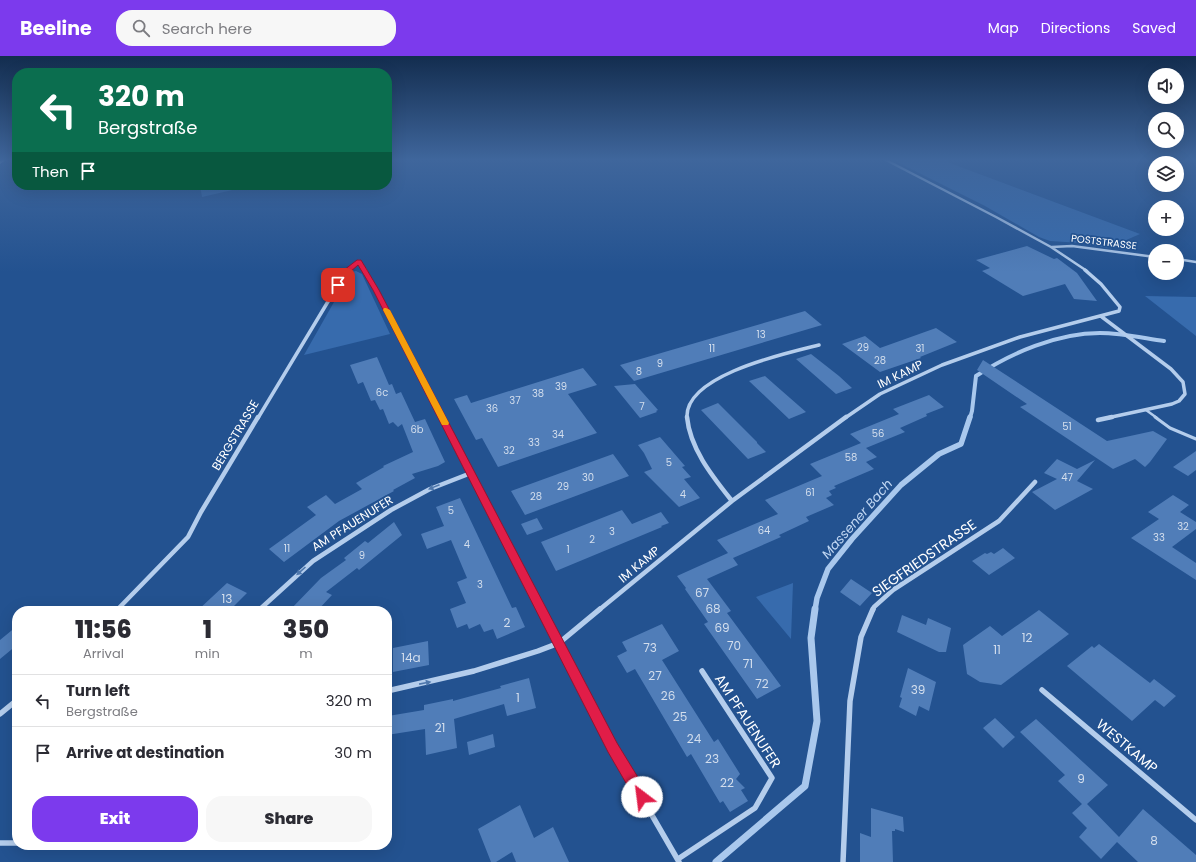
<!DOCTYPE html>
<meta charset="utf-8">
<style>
body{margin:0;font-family:Poppins,sans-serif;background:#f7f7f7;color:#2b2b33;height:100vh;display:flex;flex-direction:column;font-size:15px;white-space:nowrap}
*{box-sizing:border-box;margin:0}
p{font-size:13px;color:#7c7c81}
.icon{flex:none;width:22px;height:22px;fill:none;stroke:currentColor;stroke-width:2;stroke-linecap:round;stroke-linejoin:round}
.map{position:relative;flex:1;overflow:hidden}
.drawer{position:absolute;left:12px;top:550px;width:380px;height:244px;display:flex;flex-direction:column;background:#fff;border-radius:16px;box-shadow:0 4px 16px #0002}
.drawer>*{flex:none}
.hud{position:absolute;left:12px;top:12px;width:380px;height:122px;border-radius:16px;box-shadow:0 4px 16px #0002;background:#0b6e4f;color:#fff;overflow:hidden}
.tools{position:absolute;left:1148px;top:12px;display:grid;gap:8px}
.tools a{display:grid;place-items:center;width:36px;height:36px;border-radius:50%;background:#fff;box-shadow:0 4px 16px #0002;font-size:20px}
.pin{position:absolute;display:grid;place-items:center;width:34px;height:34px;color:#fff;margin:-17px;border-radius:8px;box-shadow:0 2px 6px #0006}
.me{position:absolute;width:44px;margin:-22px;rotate:330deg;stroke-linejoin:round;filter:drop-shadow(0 0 3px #0008)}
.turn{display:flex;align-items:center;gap:14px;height:84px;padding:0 20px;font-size:18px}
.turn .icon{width:52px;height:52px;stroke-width:2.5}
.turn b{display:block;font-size:28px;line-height:34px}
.then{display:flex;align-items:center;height:38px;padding:0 20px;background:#0003;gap:8px;font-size:15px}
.eta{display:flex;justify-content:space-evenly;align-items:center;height:68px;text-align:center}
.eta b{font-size:24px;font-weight:800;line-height:28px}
.cta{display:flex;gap:8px;margin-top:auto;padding:8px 20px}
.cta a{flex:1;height:46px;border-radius:16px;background:#7c3aed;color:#fff;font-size:16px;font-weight:800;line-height:46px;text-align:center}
.cta a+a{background:#f7f7f7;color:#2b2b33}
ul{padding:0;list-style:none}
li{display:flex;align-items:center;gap:12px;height:52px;padding:0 20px;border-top:1px solid #e1e1e2}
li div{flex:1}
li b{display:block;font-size:15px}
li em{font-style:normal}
header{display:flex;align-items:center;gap:24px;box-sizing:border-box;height:56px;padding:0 20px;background:#7c3aed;color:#fff}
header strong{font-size:19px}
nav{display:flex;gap:22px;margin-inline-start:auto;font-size:14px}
.search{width:280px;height:36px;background:#f7f7f7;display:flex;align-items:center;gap:10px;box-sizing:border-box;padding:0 14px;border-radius:16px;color:#7c7c81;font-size:15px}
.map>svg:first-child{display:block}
.green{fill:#376bad}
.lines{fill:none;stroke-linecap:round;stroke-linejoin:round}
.stream-far2{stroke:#a9c8ed;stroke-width:4}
.stream-far1{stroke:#a9c8ed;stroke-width:5.5}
.stream{stroke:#a9c8ed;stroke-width:7}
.building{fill:#507db8}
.service-far1{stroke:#b4cdec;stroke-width:2.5}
.service{stroke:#b4cdec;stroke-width:3}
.minor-far3{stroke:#b4cdec;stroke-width:2.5}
.minor-far2{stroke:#b4cdec;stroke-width:3.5}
.minor-far1{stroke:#b4cdec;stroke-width:4.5}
.minor{stroke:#b4cdec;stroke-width:5.5}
.secondary{fill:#e0ebfa;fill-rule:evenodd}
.oneway{fill:#4e77ac}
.route{fill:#e11d48;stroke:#92132f}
.slow{fill:#f59e0b}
.labels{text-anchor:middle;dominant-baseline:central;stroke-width:3.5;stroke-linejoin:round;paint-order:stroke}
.far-street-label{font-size:10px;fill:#fff;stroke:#235290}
.number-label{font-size:10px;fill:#d3deed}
.street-label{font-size:12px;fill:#fff;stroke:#235290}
.near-number-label{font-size:12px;fill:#d3deed}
.water-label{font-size:13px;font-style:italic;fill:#c1d7f3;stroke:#235290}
.near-street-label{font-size:14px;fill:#fff;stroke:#235290}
</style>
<header>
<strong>Beeline</strong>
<div class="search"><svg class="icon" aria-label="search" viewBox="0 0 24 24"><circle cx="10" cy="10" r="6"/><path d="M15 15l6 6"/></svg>Search here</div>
<nav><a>Map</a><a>Directions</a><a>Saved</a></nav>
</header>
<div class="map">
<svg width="1196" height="806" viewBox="0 0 1196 806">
<rect width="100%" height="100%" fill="#235290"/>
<path class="green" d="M 891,103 L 945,103 L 950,107 L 1140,178 L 1108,192 L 1081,187 L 1050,185 L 1039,181 L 985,150 Z
M 200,129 L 254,129 L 202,141 Z
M 356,215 L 362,218 L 390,278 L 304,299 L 351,216 Z
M 1145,240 L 1196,241 L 1196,280 Z
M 793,527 L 791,583 L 756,541 Z"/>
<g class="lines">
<path class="stream-far2" d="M 970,362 L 972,355 L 976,320 C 1011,297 1057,277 1100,277 C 1121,277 1143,282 1164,285"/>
<path class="stream-far1" d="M 815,554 L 817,542 L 828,513 L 852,483 L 901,429 L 939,398 L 961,388 L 970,361"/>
<path class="stream" d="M 716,806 L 805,730 L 817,665 L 811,582 L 815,553"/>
</g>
<path class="building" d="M 1027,190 L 1054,203 L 1057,202 L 1077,217 L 1097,245 L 1074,243 L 1065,228 L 1023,240 L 982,215 L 990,212 L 976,204 Z
M 805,255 L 822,269 L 634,325 L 620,309 Z
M 936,272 L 957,286 L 920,301 L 921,302 L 880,316 L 842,288 L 865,280 L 880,292 Z
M 811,298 L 839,320 L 852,332 L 836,338 L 796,303 Z
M 377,301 L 389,329 L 392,328 L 396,338 L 401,336 L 415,366 L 425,363 L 445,406 L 438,410 L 412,418 L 415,422 L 393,434 L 394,435 L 339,465 L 284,506 L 269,493 L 316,459 L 307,451 L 326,439 L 335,448 L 362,433 L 356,427 L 384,411 L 383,410 L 413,396 L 402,368 L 398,371 L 393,366 L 389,368 L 383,353 L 380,354 L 375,344 L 371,345 L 363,326 L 358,328 L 350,309 Z
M 983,304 L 1107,385 L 1153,375 L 1167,383 L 1150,406 L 1145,411 L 1135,403 L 1113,413 L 1020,351 L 1027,348 L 977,314 Z
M 583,312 L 597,329 L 568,338 L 597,377 L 498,411 L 482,382 L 476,384 L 454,343 L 467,339 L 471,347 Z
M 765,320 L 774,328 L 806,356 L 789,363 L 749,325 Z
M 635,328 L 658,354 L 656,355 L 657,356 L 640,362 L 614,330 Z
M 929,339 L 944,351 L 926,358 L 927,360 L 900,372 L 905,376 L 866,392 L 877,401 L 866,406 L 874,413 L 834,430 L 836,432 L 829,435 L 832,439 L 826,442 L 834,449 L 806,461 L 809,465 L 779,479 L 781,481 L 733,502 L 738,509 L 707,523 L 731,555 L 727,557 L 781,630 L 757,643 L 704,568 L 708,566 L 685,533 L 686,532 L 677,520 L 728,497 L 717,484 L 778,458 L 765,444 L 822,420 L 810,408 L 861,387 L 850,378 L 899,358 L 893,353 Z
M 718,347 L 757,386 L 757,387 L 766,396 L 748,403 L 701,354 Z
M 660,381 L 685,410 L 682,411 L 691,421 L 684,423 L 700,442 L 679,451 L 644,416 L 652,413 L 644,397 L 638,389 Z
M 1196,395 L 1196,414 L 1188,420 L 1173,411 Z
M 613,398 L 629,420 L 525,459 L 511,435 Z
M 1057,403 L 1077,413 L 1095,404 L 1077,425 L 1093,433 L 1055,454 L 1032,436 L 1057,423 L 1044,417 Z
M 1173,439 L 1189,449 L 1180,456 L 1196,466 L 1196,473 L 1172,491 L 1196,507 L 1196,524 L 1131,482 L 1159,463 L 1148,456 Z
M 460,442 L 512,552 L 516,551 L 525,571 L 497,583 L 493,573 L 484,576 L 480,568 L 469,573 L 467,568 L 457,572 L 450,553 L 466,547 L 457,526 L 467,522 L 451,484 L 427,493 L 421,478 L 444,470 L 436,451 Z
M 622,454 L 632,468 L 661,456 L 669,467 L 661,470 L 662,471 L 556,515 L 541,486 Z
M 537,462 L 543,473 L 527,479 L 521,468 Z
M 394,466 L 402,479 L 359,514 L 357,512 L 326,536 L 332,539 L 317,555 L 289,555 L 321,522 L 346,504 L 344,502 L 365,485 L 368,487 Z
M 1003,492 L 1015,502 L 989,519 L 972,505 L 985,497 L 987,498 L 991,496 L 994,498 Z
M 851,523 L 872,537 L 860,550 L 840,536 Z
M 227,527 L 247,537 L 229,555 L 197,555 Z
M 1039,554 L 1069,578 L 1001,629 L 980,626 L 967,618 L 963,589 L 990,570 L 1002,580 Z
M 902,559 L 926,569 L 928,562 L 951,572 L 946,596 L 939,596 L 897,576 Z
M 662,568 L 679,595 L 662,604 L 714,686 L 718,683 L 740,718 L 736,723 L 745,732 L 741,734 L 748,745 L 730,756 L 723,745 L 720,747 L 691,698 L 687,701 L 635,613 L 627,617 L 617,600 L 627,595 L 622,586 Z
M 17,570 L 17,589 L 0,603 L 0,584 Z
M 428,585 L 429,609 L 393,616 L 393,592 Z
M 1099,588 L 1150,627 L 1154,623 L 1176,640 L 1164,651 L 1155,644 L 1132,665 L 1067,610 L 1092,590 L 1094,592 Z
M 908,612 L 936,626 L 929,655 L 919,650 L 916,660 L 899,651 L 902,642 L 900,641 Z
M 529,622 L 536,652 L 507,660 L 504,648 L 454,663 L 457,692 L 426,699 L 425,673 L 387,679 L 388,660 L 424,654 L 424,649 L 453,643 L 453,645 L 501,632 L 500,630 Z
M 995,662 L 1015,681 L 1003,692 L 983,672 Z
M 1036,663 L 1108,729 L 1087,748 L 1119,781 L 1143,753 L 1196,799 L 1196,806 L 1138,806 L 1117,786 L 1101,803 L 1079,781 L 1087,772 L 1072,757 L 1082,748 L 1058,725 L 1065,719 L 1020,676 Z
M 493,678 L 495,691 L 469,699 L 467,686 Z
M 520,749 L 534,782 L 553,771 L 569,806 L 516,806 L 512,796 L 496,806 L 491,806 L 478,773 Z
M 871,752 L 903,761 L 904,776 L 895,773 L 895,775 L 892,775 L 893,806 L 860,806 L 860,777 L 871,781 Z"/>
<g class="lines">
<path class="service-far1" d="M 1146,354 L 1157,362"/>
<path class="service" d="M 1155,361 L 1170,372 L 1196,383"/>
<path class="minor-far3" d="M 884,103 L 996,161 L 1051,191 L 1087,215
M 1052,191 L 1072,190 L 1155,201
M 1177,203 L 1196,206
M 346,215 L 359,205 L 366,215"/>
<path class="minor-far2" d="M 365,214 L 442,362
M 1102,261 L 1171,313 L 1183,326 L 1185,338 L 1179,345 L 1172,348 L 1107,362
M 258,362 L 347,214
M 687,362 C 684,319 787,297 819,289
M 845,362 L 880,338 L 942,309 L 1020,281 L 1119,255 L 1120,251 L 1101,228 L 1085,214"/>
<path class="minor-far1" d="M 442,361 L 542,554
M 687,361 C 690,393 713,421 732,445
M 1098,364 L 1112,361
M 117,554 L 188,481 L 201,456 L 258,361
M 259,554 L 313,505 L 391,454 L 430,433 L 471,417
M 599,554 L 732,445 L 846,361
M 873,554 L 874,551 L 893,534 L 999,465 L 1035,426"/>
<path class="minor" d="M 541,553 L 613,692 L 679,806
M 116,555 L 118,553
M 258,555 L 260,553
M 1042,634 L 1196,764
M 387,635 L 474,615 L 538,595 L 559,587 L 600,553
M 0,658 L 17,644
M 0,787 L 17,787
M 678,803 L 755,752 L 772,722 L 702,615
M 843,806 L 850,645 L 861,581 L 873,553"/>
<path class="secondary" d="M 2,103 L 7,103 L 0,108 L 0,105 Z"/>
</g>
<defs><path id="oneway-solid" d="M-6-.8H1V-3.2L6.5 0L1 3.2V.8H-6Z"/></defs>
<g class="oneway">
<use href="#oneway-solid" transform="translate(434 431) rotate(158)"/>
<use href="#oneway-solid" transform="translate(301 515) rotate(138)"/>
<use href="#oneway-solid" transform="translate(425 627) rotate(-11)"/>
</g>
<linearGradient id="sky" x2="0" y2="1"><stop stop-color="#132d4f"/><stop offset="0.48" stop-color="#3f669c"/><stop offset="1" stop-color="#3f669c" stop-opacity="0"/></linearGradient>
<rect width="1196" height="216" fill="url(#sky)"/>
<path class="route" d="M 357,204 L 361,204 L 379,234 L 617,687 L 647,736 L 649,741 L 647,746 L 642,748 L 637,746 L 608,696 L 373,234 L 358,209 L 349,217 L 341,230 L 335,229 L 344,214 Z"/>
<path class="slow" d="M 384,252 L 386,252 L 390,254 L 449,367 L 448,369 L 442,369 L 441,367 L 383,254 Z"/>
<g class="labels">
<g class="far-street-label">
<text transform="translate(1104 186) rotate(7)">POSTSTRASSE</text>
</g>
<g class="number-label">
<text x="761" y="278">13</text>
<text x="863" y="291">29</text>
<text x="712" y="292">11</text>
<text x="920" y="292">31</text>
<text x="880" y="304">28</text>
<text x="660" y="307">9</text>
<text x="639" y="315">8</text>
<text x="561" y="330">39</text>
<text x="382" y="336">6c</text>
<text x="538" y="337">38</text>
<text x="515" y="344">37</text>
<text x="642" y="350">7</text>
<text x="492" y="352">36</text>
<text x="1067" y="370">51</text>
<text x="417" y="373">6b</text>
<text x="878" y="377">56</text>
<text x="558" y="378">34</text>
<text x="534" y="386">33</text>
<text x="509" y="394">32</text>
<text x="851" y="401">58</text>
<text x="669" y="406">5</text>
<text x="588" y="421">30</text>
<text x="1067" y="421">47</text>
<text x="563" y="430">29</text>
<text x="810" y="436">61</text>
<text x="683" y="438">4</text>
<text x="536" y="440">28</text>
<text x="451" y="454">5</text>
<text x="1183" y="470">32</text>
<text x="764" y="474">64</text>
<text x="612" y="475">3</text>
<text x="1159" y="481">33</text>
<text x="592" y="483">2</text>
<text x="467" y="488">4</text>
<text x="287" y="492">11</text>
<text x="568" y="493">1</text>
<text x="362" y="499">9</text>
<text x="480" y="528">3</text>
</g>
<g class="street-label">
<text transform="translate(900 318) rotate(-26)">IM KAMP</text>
<text transform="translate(235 379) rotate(-59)">BERGSTRASSE</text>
<text transform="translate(352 467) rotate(-32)">AM PFAUENUFER</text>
<text transform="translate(639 508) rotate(-40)">IM KAMP</text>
</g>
<g class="near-number-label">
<text x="702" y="536">67</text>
<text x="227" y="542">13</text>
<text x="713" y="552">68</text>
<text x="507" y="566">2</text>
<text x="722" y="571">69</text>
<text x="1027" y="581">12</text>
<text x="734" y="589">70</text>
<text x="650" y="591">73</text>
<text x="997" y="593">11</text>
<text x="411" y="601">14a</text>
<text x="748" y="607">71</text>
<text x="655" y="619">27</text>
<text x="762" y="627">72</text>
<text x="918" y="633">39</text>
<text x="668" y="639">26</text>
<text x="518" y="641">1</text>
<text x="680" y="660">25</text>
<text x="440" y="671">21</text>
<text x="694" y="682">24</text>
<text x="712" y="702">23</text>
<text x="1081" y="722">9</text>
<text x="727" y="726">22</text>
<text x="1154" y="784">8</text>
</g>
<g class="water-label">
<text transform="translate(857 463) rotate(-49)">Massener Bach</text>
</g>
<g class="near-street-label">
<text transform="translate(924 502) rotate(-35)">SIEGFRIEDSTRASSE</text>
<text transform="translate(748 665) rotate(57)">AM PFAUENUFER</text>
<text transform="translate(1127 690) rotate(40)">WESTKAMP</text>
</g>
</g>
</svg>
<div class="tools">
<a><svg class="icon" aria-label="sound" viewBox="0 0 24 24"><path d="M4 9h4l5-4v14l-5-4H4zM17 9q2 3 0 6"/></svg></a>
<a><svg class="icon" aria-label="search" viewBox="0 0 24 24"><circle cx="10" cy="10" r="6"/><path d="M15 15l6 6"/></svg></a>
<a><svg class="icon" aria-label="layers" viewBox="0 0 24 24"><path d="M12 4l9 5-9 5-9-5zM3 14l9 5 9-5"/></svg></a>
<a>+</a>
<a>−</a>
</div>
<div class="pin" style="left:338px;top:229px;background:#d93025"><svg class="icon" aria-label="arrive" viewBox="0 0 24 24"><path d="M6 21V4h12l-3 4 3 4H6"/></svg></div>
<svg class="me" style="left:642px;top:741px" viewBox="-20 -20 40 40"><circle r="19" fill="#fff"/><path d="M0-13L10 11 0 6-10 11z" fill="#e11d48"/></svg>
<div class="hud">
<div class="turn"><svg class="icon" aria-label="left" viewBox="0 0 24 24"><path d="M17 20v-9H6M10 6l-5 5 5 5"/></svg><div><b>320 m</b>Bergstraße</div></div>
<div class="then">Then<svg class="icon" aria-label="arrive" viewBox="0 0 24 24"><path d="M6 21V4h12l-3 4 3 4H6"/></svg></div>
</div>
<section class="drawer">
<div class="eta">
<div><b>11:56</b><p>Arrival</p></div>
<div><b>1</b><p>min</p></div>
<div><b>350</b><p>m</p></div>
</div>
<ul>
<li><svg class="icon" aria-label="left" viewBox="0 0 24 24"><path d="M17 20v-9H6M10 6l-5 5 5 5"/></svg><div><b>Turn left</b><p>Bergstraße</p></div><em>320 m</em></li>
<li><svg class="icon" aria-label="arrive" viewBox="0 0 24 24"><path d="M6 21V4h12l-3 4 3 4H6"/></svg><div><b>Arrive at destination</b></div><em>30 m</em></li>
</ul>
<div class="cta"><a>Exit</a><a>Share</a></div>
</section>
</div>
